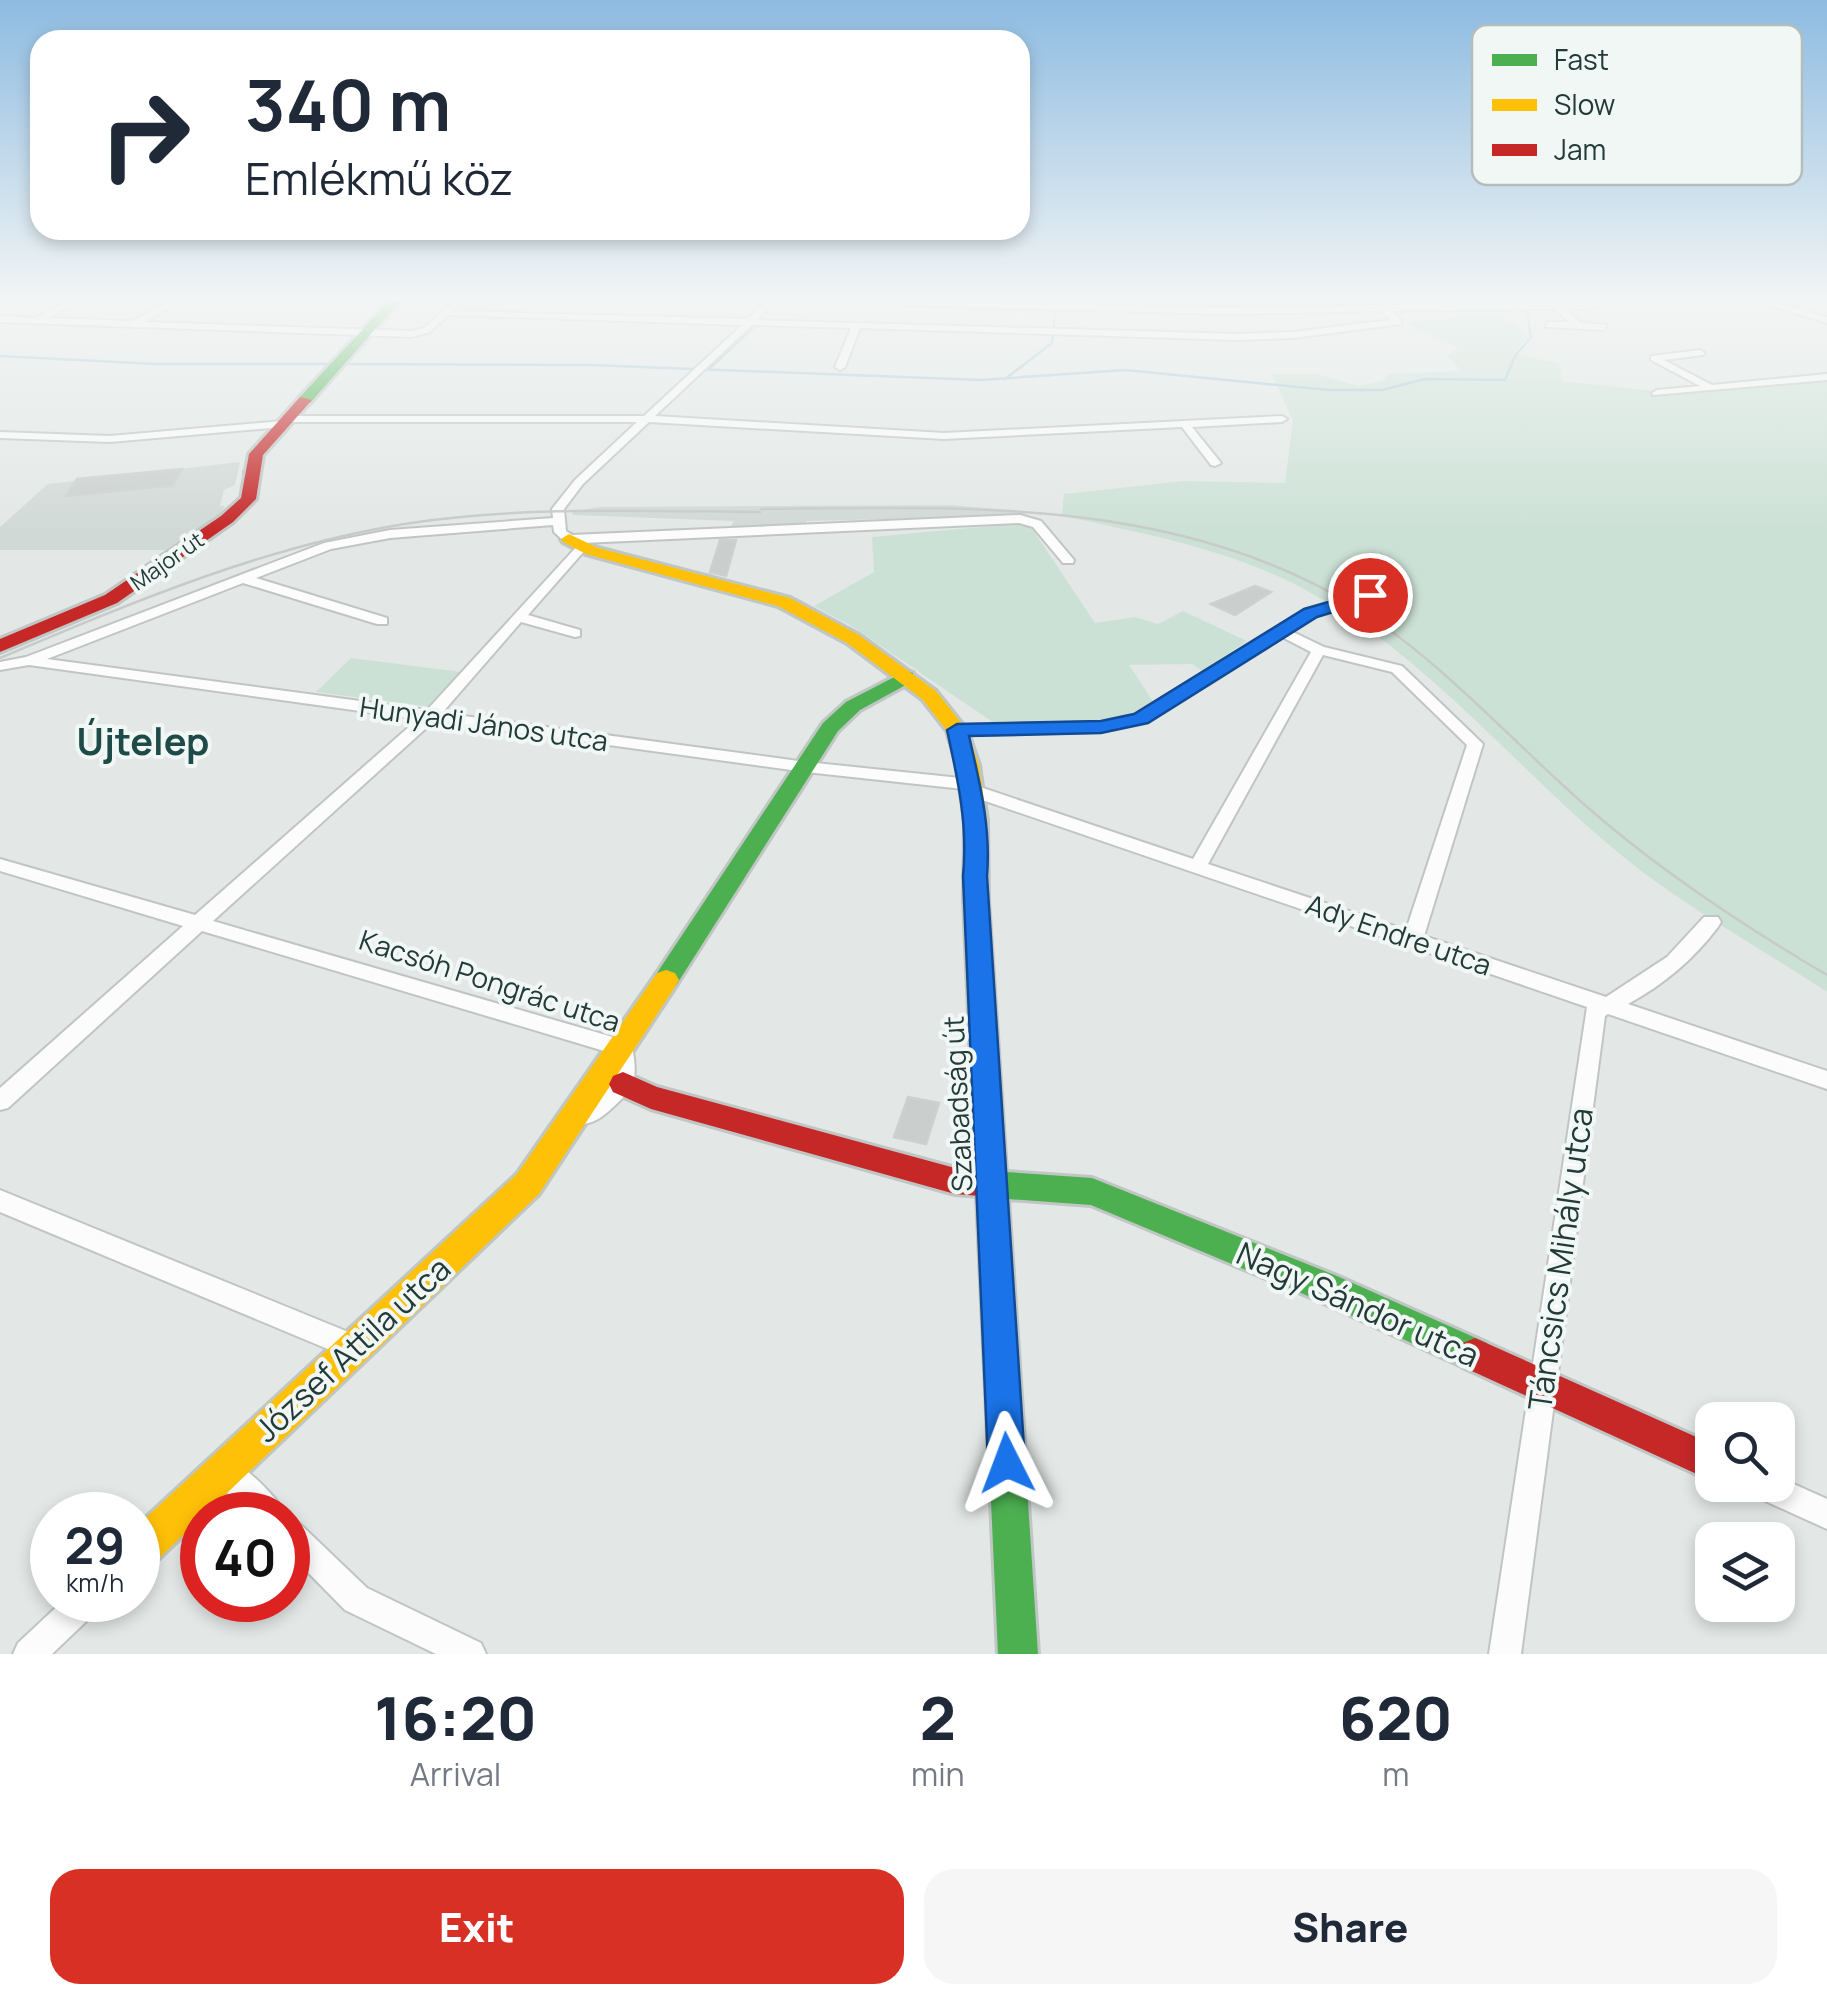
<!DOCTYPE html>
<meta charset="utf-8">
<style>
body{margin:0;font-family:Manrope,sans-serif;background:#f6f6f7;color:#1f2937;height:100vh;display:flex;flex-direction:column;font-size:38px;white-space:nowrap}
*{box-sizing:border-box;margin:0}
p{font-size:32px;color:#747a83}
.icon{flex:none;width:55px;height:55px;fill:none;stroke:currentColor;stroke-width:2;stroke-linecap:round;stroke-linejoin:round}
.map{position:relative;height:1654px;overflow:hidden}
.details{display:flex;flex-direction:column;background:#fff;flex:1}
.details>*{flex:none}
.banner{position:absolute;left:30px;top:30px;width:1000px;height:210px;border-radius:30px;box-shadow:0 5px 15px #0003;background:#fff;color:#1f2937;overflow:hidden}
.tools{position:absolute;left:1695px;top:1402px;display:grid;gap:20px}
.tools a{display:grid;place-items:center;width:100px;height:100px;border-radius:20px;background:#fff;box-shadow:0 5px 15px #0003;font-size:50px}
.speed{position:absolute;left:30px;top:1492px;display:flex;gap:20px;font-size:50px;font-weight:700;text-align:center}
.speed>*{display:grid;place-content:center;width:130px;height:130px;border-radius:50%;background:#fff;box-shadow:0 5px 15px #0003;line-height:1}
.speed small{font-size:25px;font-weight:400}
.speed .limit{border:15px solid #d22;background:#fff;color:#111}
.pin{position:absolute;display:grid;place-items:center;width:85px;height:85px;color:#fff;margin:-42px;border:5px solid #fff;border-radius:50%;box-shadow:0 2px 10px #0007}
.me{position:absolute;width:110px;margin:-55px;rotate:357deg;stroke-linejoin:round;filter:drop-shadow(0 0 8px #0008)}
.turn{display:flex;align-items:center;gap:35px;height:210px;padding:0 50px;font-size:45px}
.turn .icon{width:130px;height:130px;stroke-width:2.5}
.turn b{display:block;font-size:70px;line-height:85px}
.eta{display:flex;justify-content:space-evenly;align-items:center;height:170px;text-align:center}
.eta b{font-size:60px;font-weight:800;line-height:70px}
.action{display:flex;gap:20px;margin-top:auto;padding:20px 50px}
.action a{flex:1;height:115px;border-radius:30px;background:#d93025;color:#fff;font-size:40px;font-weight:800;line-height:115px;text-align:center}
.action a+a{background:#f6f6f7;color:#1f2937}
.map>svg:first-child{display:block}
.built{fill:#d1d9d7}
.green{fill:#cce1d6}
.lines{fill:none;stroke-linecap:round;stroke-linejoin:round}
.stream-far1{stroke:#a5c6d6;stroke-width:2.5}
.stream{stroke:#a5c6d6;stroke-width:4}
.building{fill:#cacfce;stroke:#ccd1d0;stroke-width:2.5}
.street-casing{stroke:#c0c5c4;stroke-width:4}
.fast-casing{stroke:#bfc6c4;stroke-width:6}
.slow-casing{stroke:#bfc6c4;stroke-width:6}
.jam-casing{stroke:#bfc6c4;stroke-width:6}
.street{fill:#fbfcfb;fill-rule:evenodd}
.fast{fill:#4caf50;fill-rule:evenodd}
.slow{fill:#ffc107;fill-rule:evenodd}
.jam{fill:#c62828;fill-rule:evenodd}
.tram{stroke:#c6cac9;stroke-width:2.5}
.street-bridge-casing{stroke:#c0c5c4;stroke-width:16;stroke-linecap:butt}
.street-bridge{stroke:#fbfcfb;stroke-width:12}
.route{fill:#1a73e8;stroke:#114b97;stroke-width:2.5}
.labels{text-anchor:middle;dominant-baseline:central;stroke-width:8;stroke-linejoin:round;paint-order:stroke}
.far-street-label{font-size:22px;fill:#223a38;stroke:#f1f7f5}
.street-label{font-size:28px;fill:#223a38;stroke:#f1f7f5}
.near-street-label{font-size:32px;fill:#223a38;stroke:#f1f7f5}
.district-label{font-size:38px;font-weight:bold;fill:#1e4b48;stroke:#f1f7f5}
.key{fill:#f1f7f5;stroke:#b3bebc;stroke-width:2.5}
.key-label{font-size:28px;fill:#223a38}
</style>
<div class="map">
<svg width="1827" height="1654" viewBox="0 0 1827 1654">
<rect width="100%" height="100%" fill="#e3e8e7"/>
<path class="built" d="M 240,462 L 235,485 L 224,490 L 220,506 L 225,506 L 220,514 L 165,550 L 0,550 L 0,527 L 48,484 Z
M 950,505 L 1031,512 L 1012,516 L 806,521 L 810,529 L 728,532 L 734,521 L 572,515 L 574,511 L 599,507 Z"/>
<path class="green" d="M 1480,314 L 1503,315 L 1528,337 L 1514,353 L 1559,364 L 1562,381 L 1682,394 L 1827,380 L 1827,992 C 1762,949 1692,911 1631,863 C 1512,769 1416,637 1273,574 C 1206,545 1133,531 1062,516 L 1064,494 L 1184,481 L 1285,483 L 1293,421 L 1272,374 L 1317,374 L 1358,386 L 1383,381 L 1389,374 L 1461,371 L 1448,356 L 1458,348 L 1405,323 Z
M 1024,523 L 1033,530 L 1095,623 L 1135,617 L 1158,624 L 1183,611 L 1247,641 L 1202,671 L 1192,664 L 1129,665 L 1156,706 L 1140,716 L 1113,722 L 994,723 L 853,627 L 814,606 L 874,572 L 872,537 Z
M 351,658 L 462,672 L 430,707 L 316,692 Z"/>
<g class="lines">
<path class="stream-far1" d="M 0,356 L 156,364 L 332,364
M 343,364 L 591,365 L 980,380 L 1125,370 L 1329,390 L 1382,390 L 1425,379 L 1505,380 L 1515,356 L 1531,337 L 1525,301
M 710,368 L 755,326
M 1005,379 L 1052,343 L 1056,301"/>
<path class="stream" d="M 244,471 L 244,484"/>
</g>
<path class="building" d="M 182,469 L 173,485 L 66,496 L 77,479 Z
M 720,540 L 736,540 L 726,576 L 710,572 Z
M 1255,586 L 1271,592 L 1235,615 L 1211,604 Z
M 908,1097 L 939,1103 L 926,1144 L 894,1137 Z"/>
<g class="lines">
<defs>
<path id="street" d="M 0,301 L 11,301 L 0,307 Z
M 68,301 L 79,301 L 48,318 L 132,321 L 170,301 L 180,301 L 145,322 L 412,331 L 424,328 L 455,301 L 459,304 L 453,311 L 747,319 L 767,301 L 776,301 L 757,320 L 1236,334 L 1293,332 L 1391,320 L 1381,311 L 1225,314 L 866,304 L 862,301 L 1225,308 L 1612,301 L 1589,309 L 1565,309 L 1581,323 L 1607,325 L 1604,330 L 1545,327 L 1548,322 L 1570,322 L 1554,309 L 1391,311 L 1401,320 L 1401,324 L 1293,338 L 1236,340 L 860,328 L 845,367 L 840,370 L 835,367 L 851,328 L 752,325 L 655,416 L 944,433 L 1282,416 L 1287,419 L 1282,422 L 1192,427 L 1221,463 L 1215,466 L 1211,465 L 1182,427 L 944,439 L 649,422 L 583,484 L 564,509 L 566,531 L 572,535 L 1020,515 L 1041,521 L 1074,560 L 1073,563 L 1063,563 L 1033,527 L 1019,523 L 583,543 L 588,546 L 586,549 L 528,615 L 580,630 L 580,636 L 575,637 L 521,622 L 442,713 L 806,762 L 970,779 L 976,780 L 977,786 L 1193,859 L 1311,652 L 1282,637 L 1147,721 L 1101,732 L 957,735 L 949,730 L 957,725 L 1101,722 L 1136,714 L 1305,610 L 1330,602 L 1335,603 L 1335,609 L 1315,616 L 1291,631 L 1324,647 L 1402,666 L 1483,744 L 1424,936 L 1606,997 L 1667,957 L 1704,917 L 1718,917 L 1721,922 L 1718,927 C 1694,959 1663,985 1628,1004 L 1827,1071 L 1827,1089 L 1608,1014 L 1605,1016 L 1521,1654 L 1489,1654 L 1587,1007 L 965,794 L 963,789 L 806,772 L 434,721 L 213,921 L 630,1042 C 635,1054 637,1078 631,1090 C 616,1103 598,1128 578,1123 L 575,1116 L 578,1109 L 612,1080 L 611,1053 L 202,931 L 8,1108 L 0,1110 L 0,1088 L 183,926 L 0,871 L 0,859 L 195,915 L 418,719 L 29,665 L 0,670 L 0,662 L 26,657 L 324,543 L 390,530 L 553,518 L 552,509 L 575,480 L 637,422 L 286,422 L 286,426 L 282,427 L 110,442 L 0,438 L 0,432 L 110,436 L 283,421 L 283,417 L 287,416 L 644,416 L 742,325 L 448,315 L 430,332 L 412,337 L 0,322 L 0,316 L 36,318 ZM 553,525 L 554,532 L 565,542 L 580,543 L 427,710 L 47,659 L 243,583 L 377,624 L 387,624 L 387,618 L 256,578 L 331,549 L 390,538 ZM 1323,655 L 1392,672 L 1467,745 L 1406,930 L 1208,864 Z
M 1755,301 L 1769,301 L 1827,317 L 1827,323 Z
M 1700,350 L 1705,353 L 1703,355 L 1664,360 L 1712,385 L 1827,374 L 1827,380 L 1653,395 L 1652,393 L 1657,390 L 1700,386 L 1651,360 L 1651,356 Z
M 1370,591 L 1377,595 L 1375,598 L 1352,602 L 1345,598 L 1347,595 Z
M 0,1190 L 363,1338 L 367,1347 L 363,1356 L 354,1360 L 0,1212 Z
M 224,1456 C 242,1463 278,1497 286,1515 L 250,1515 L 214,1480 L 210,1470 L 214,1460 Z
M 1778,1477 L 1827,1499 L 1827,1529 L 1752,1495 L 1748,1485 L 1778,1485 Z
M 288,1517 L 298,1522 L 367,1588 L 481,1643 L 486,1654 L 436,1654 L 345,1610 L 288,1552 Z
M 64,1600 L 101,1600 L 97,1611 L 52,1654 L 13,1654 L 18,1643 Z"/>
<path id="fast" d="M 389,301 L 400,301 L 310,403 L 300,403 L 300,397 Z
M 906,671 L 913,673 L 913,681 L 860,710 L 838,731 L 675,987 L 666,990 L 657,987 L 653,980 L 657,973 L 823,723 L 846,702 Z
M 976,892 L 985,894 L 988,900 L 1006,1172 L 1092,1178 L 1337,1276 L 1487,1343 L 1492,1355 L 1487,1367 L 1475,1372 L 1313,1298 L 1091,1205 L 1008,1199 L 1038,1654 L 998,1654 L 977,1195 L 969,1192 L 965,1183 L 969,1174 L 976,1171 L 964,900 L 967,894 Z"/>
<path id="slow" d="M 569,534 L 598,548 L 790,598 L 859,635 L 936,691 L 967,730 L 979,765 L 987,821 L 988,900 L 985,906 L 967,906 L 964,900 L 965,821 L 957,765 L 947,731 L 922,699 L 847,643 L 778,606 L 586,554 L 563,542 L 561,539 Z
M 666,970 L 675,973 L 679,980 L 675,987 L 539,1194 L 152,1565 L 138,1570 L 138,1525 L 517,1174 L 657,973 Z"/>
<path id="jam" d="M 300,397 L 312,400 L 263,455 L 256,499 L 233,522 L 117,603 L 0,652 L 0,639 L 105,595 L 221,516 L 241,498 L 249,454 Z
M 623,1072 L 657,1087 L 955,1168 L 991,1174 L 995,1183 L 991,1192 L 980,1196 L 955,1194 L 651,1109 L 613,1092 L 609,1084 L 613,1076 Z
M 1475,1338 L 1712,1444 L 1712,1481 L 1463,1367 L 1458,1355 L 1463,1343 Z"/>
</defs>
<use href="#street" class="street-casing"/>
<use href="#fast" class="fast-casing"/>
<use href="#slow" class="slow-casing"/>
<use href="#jam" class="jam-casing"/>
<use href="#street" class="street"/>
<use href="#fast" class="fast"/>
<use href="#slow" class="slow"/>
<use href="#jam" class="jam"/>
<path class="tram" d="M 761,509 C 958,507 1167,497 1344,600 C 1435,653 1507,737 1586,806 C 1660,871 1742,925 1827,975
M 0,658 C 133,602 267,545 411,523 C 526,506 644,511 760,512"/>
<defs>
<path id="street-bridge" d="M 1330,606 L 1352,598"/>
</defs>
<use href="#street-bridge" class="street-bridge-casing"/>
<use href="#street-bridge" class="street-bridge"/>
</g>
<linearGradient id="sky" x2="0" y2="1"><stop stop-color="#8dbbe1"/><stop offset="0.56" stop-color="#f2f5f4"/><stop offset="1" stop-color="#f2f5f4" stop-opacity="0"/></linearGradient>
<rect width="1827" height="533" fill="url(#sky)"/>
<path class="route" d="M 1370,590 L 1378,595 L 1376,599 L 1317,617 L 1148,723 L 1101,733 L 969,736 C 980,784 991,827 987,876 L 1025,1463 L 1020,1476 L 1007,1481 L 994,1476 L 988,1463 L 963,876 C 968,825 958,780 947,730 L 957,724 L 1101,721 L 1134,714 L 1304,609 Z"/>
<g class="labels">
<g class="far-street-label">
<text transform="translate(167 561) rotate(-35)">Major út</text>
</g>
<g class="street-label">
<text transform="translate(484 723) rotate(8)">Hunyadi János utca</text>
<text transform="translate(1399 934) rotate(19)">Ady Endre utca</text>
<text transform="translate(490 980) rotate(18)">Kacsóh Pongrác utca</text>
<text transform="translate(957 1104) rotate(-93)">Szabadság út</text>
</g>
<g class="near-street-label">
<text transform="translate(1560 1259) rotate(-82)">Táncsics Mihály utca</text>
<text transform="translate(1358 1304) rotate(24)">Nagy Sándor utca</text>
<text transform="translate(352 1349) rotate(-43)">József Attila utca</text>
</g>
<g class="district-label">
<text x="143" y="740">Újtelep</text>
</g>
</g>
<rect x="1472" y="25" width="330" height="160" rx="15" class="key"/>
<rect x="1492" y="54" width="45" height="12" fill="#4caf50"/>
<rect x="1492" y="99" width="45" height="12" fill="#ffc107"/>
<rect x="1492" y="144" width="45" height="12" fill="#c62828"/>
<g class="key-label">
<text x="1554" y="70">Fast</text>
<text x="1554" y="115">Slow</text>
<text x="1554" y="160">Jam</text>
</g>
</svg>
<div class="tools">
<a><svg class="icon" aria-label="search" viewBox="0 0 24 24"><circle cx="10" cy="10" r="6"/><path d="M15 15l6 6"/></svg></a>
<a><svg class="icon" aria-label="layers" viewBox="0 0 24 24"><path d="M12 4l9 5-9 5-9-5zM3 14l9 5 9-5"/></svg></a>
</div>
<div class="speed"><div>29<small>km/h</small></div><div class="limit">40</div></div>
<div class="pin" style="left:1370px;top:595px;background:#d93025"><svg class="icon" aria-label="arrive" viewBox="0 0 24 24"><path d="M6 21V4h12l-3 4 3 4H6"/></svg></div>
<svg class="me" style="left:1007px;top:1463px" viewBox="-20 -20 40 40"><path d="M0-17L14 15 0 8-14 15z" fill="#1a73e8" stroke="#fff" stroke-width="4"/></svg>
<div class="banner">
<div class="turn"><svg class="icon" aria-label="right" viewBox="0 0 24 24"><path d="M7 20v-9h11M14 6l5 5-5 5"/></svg><div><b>340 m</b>Emlékmű köz</div></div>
</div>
</div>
<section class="details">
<div class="eta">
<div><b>16:20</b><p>Arrival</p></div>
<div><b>2</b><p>min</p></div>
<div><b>620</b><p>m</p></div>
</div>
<div class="action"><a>Exit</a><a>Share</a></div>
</section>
